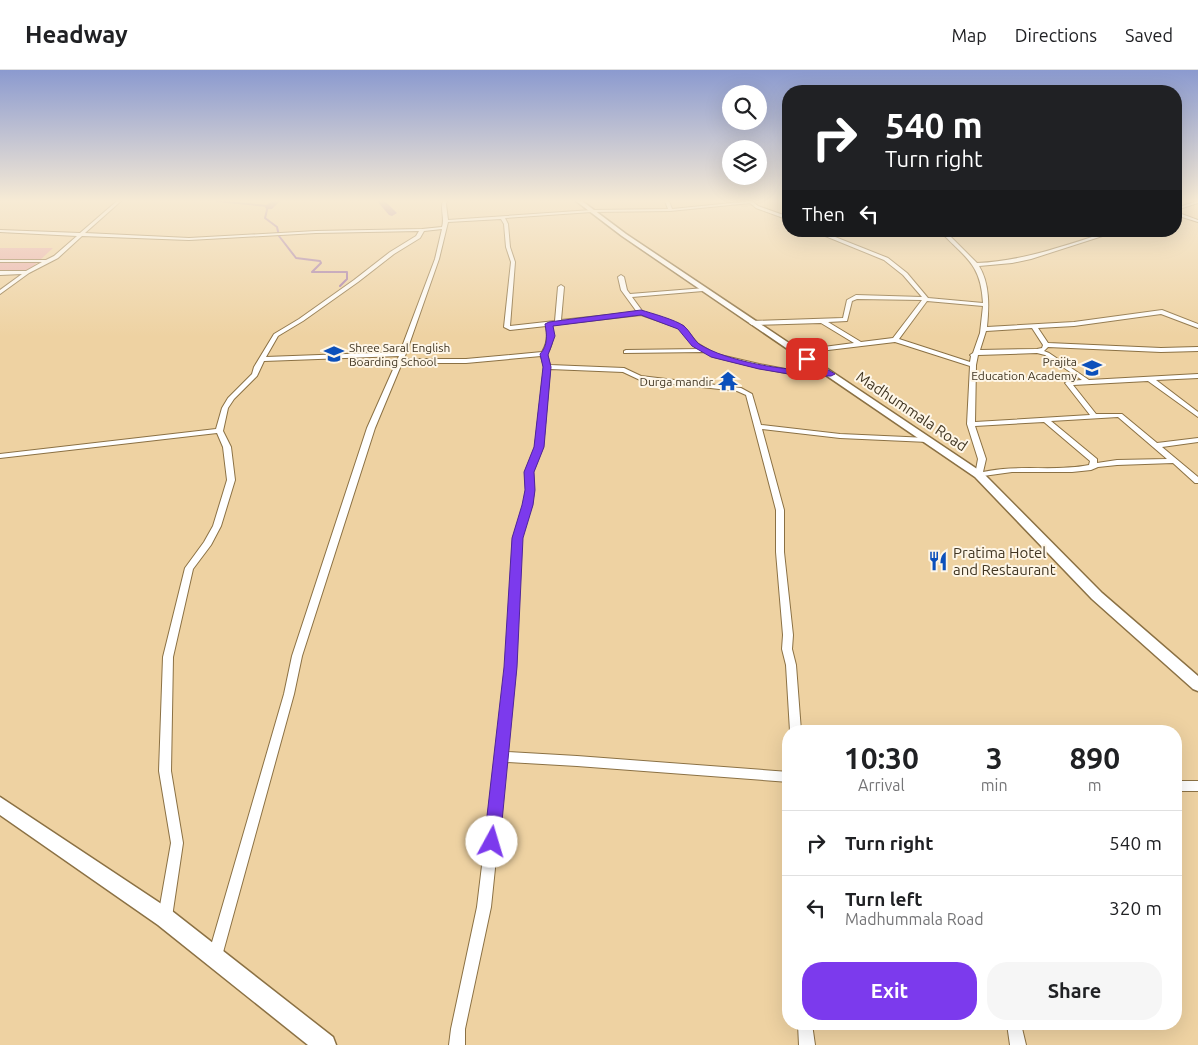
<!DOCTYPE html>
<style>
body{margin:0;font-family:Ubuntu,sans-serif;background:#f6f6f6;color:#202124;height:100vh;display:flex;flex-direction:column;font-size:19px;white-space:nowrap}
*{box-sizing:border-box;margin:0}
p{font-size:16px;color:#757577}
.icon{flex:none;width:28px;height:28px;fill:none;stroke:currentColor;stroke-width:2;stroke-linecap:round;stroke-linejoin:round}
.map{position:relative;flex:1;overflow:hidden}
.side{position:absolute;left:782px;top:655px;width:400px;height:305px;display:flex;flex-direction:column;background:#fff;border-radius:20px;box-shadow:0 5px 20px #0002}
.side>*{flex:none}
.guide{position:absolute;left:782px;top:15px;width:400px;height:152px;border-radius:20px;box-shadow:0 5px 20px #0002;background:#202124;color:#fff;overflow:hidden}
.buttons{position:absolute;left:722px;top:15px;display:grid;gap:10px}
.buttons a{display:grid;place-items:center;width:45px;height:45px;border-radius:50%;background:#fff;box-shadow:0 5px 20px #0002;font-size:25px}
.pin{position:absolute;display:grid;place-items:center;width:42px;height:42px;color:#fff;margin:-21px;border-radius:10px;box-shadow:0 2px 8px #0006}
.me{position:absolute;width:55px;margin:-28px;rotate:6deg;stroke-linejoin:round;filter:drop-shadow(0 0 4px #0008)}
.turn{display:flex;align-items:center;gap:18px;height:105px;padding:0 20px;font-size:22px}
.turn .icon{width:65px;height:65px;stroke-width:2.5}
.turn b{display:block;font-size:35px;line-height:42px}
.then{display:flex;align-items:center;height:48px;padding:0 20px;background:#0003;gap:10px;font-size:19px}
.eta{display:flex;justify-content:space-evenly;align-items:center;height:85px;text-align:center}
.eta b{font-size:30px;font-weight:600;line-height:35px}
.primary-button{display:flex;gap:10px;margin-top:auto;padding:10px 20px}
.primary-button a{flex:1;height:58px;border-radius:20px;background:#7c3aed;color:#fff;font-size:20px;font-weight:600;line-height:58px;text-align:center}
.primary-button a+a{background:#f6f6f6;color:#202124}
ul{padding:0;list-style:none}
li{display:flex;align-items:center;gap:15px;height:65px;padding:0 20px;border-top:1px solid #e0e0e0}
li div{flex:1}
li b{display:block;font-size:19px}
li em{font-style:normal}
header{display:flex;align-items:center;gap:30px;box-sizing:border-box;height:70px;padding:0 25px;background:#fff;border-bottom:1px solid #e0e0e0}
header strong{font-size:24px}
nav{display:flex;gap:28px;margin-inline-start:auto;font-size:18px}
.map>svg:first-child{display:block}
.green{fill:#e8abaa}
.lines{fill:none;stroke-linecap:round;stroke-linejoin:round}
.stream{stroke:#9f74a9;stroke-width:2}
.river{fill:#9f74a9;fill-rule:evenodd}
.street-casing{stroke:#8b7144;stroke-width:2}
.secondary-casing{stroke:#8b7144;stroke-width:3}
.street{fill:#fff;fill-rule:evenodd}
.secondary{fill:#fff;fill-rule:evenodd}
.route{fill:#7c3aed;stroke:#51269a}
.labels{text-anchor:middle;dominant-baseline:central;stroke-width:4;stroke-linejoin:round;paint-order:stroke}
.far-poi-label{font-size:12px;fill:#413623;stroke:#fef6e7;text-anchor:end}
.street-label{font-size:15px;fill:#413623;stroke:#fef6e7}
.poi-label{font-size:15px;fill:#413623;stroke:#fef6e7;text-anchor:start}
</style>
<header>
<strong>Headway</strong>
<nav><a>Map</a><a>Directions</a><a>Saved</a></nav>
</header>
<div class="map">
<svg width="1198" height="975" viewBox="0 0 1198 975">
<rect width="100%" height="100%" fill="#eed2a2"/>
<path class="green" d="M 0,178 L 53,178 L 27,202 L 0,203 Z"/>
<g class="lines">
<path class="stream" d="M 216,131 L 268,136 L 265,148 L 277,157 L 279,166 L 296,188 L 320,191 L 321,193 L 312,202 L 347,202 L 347,209 L 340,216"/>
<path class="river" d="M 271,131 L 280,131 L 272,139 L 266,139 L 265,137 Z
M 377,131 L 385,131 L 397,143 L 392,146 L 389,145 Z"/>
<defs>
<path id="street" d="M 117,131 L 121,131 L 85,163 L 189,168 L 316,161 L 422,159 L 442,157 C 445,148 440,139 443,131 L 447,131 L 446,134 L 448,150 L 592,140 L 668,139 L 665,131 L 669,131 L 672,139 L 752,131 L 758,136 L 789,147 L 789,150 L 756,138 L 750,133 L 670,141 L 592,142 L 505,148 L 508,154 L 510,177 L 515,192 L 510,256 L 555,251 L 558,217 L 561,215 L 564,217 L 561,250 L 637,242 L 621,220 L 618,207 L 621,205 L 624,207 L 627,220 L 630,224 L 705,218 L 706,219 L 703,221 L 632,227 L 643,242 L 683,256 L 697,273 L 716,284 L 759,294 L 801,302 L 831,302 L 834,304 L 831,306 L 801,306 L 759,298 L 714,287 L 705,282 L 624,283 L 624,281 L 626,280 L 700,279 L 693,275 L 679,258 L 641,245 L 552,255 C 554,266 553,275 547,284 L 550,295 L 624,298 L 641,306 L 741,318 L 752,324 L 761,355 L 840,364 L 928,368 L 932,370 L 928,372 L 840,368 L 762,359 L 784,440 L 784,482 L 793,565 L 792,579 L 796,595 L 801,661 L 790,661 L 786,595 L 782,579 L 783,565 L 776,482 L 776,440 L 746,325 L 737,321 L 640,310 L 623,302 L 550,299 L 543,377 L 533,402 L 534,420 L 532,435 L 521,468 L 516,597 L 507,682 L 577,686 L 789,702 L 789,712 L 577,696 L 506,692 L 491,837 L 465,959 L 465,975 L 449,975 L 451,959 L 477,837 L 506,597 L 513,468 L 524,435 L 526,420 L 525,402 L 535,377 L 544,297 L 541,286 L 466,293 L 402,293 L 375,358 L 302,586 L 294,624 L 222,886 L 220,891 L 215,893 L 210,891 L 208,886 L 284,624 L 292,586 L 367,358 L 399,286 L 264,291 L 257,306 L 234,329 L 228,338 L 223,361 L 231,377 L 235,410 L 221,456 L 211,475 L 193,499 L 173,587 L 171,701 L 183,773 L 172,847 L 170,852 L 165,854 L 160,852 L 158,847 L 171,773 L 159,701 L 163,587 L 185,498 L 204,472 L 213,456 L 227,410 L 223,377 L 217,363 L 0,388 L 0,384 L 216,359 L 222,338 L 228,328 L 252,304 L 254,297 L 274,264 L 299,249 L 354,210 L 390,182 L 416,166 L 419,161 L 316,163 L 189,170 L 82,166 L 58,188 L 29,203 L 0,224 L 0,220 L 22,204 L 0,205 L 0,201 L 26,201 L 42,192 L 0,192 L 0,190 L 46,190 L 54,186 L 77,166 L 0,162 L 0,160 L 80,163 ZM 501,149 L 504,154 L 506,177 L 511,192 L 504,257 L 510,260 L 546,256 C 548,265 547,274 542,282 L 466,289 L 404,289 L 439,189 L 448,152 ZM 442,159 L 435,189 L 400,282 L 266,287 L 278,266 L 303,251 L 358,212 L 394,184 L 420,168 L 424,161 Z
M 1198,131 L 1198,133 L 1176,140 L 1176,138 Z
M 1176,142 L 1198,150 L 1198,152 L 1176,145 Z
M 813,161 L 820,161 L 888,188 L 907,203 L 928,228 L 983,233 C 981,193 965,188 940,161 L 945,161 L 977,193 C 1024,191 1066,175 1111,161 L 1118,161 L 1031,189 L 1012,193 L 979,196 C 990,214 989,237 987,257 L 1074,252 L 1162,240 L 1198,254 L 1198,258 L 1161,244 L 1074,256 L 1038,258 L 1048,273 L 1161,278 L 1198,277 L 1198,281 L 1161,282 L 1048,277 L 1044,281 L 1049,283 L 1089,310 L 1198,304 L 1198,308 L 1156,310 L 1198,342 L 1198,347 L 1148,311 L 1073,315 L 1096,344 L 1122,344 L 1157,373 L 1198,368 L 1198,372 L 1162,377 L 1198,407 L 1198,413 L 1195,413 L 1173,393 L 1117,395 L 1098,397 L 1091,400 L 1072,402 L 1012,402 L 976,407 L 975,405 L 978,389 L 967,354 L 970,296 L 895,272 L 795,284 L 793,283 L 793,281 L 854,273 L 821,253 L 752,255 L 749,253 L 752,251 L 843,248 L 847,230 L 856,225 L 922,227 L 903,205 L 884,190 ZM 857,229 L 922,230 L 893,268 L 861,272 L 828,252 L 847,251 L 852,231 ZM 927,231 L 983,236 L 980,263 L 973,283 L 970,285 L 971,286 L 970,292 L 899,269 ZM 1032,258 L 1043,275 L 1042,278 L 1037,279 L 980,280 L 986,261 ZM 1037,283 L 1045,285 L 1082,310 L 1068,311 L 1065,313 L 1090,345 L 975,352 L 976,295 L 978,285 ZM 1118,347 L 1167,389 L 1117,390 L 1097,393 L 1097,389 L 1051,351 ZM 1044,352 L 1090,391 L 1089,395 C 1054,402 1018,394 983,402 L 986,389 L 975,356 Z
M 1176,711 L 1198,711 L 1198,721 L 1176,721 Z
M 798,954 L 812,954 L 815,975 L 799,975 Z
M 1007,954 L 1021,954 L 1026,975 L 1010,975 Z"/>
<path id="secondary" d="M 576,131 L 582,131 L 626,164 L 983,403 L 1102,523 L 1198,606 L 1198,621 L 1193,619 L 1092,529 L 975,407 L 622,166 Z
M 0,727 L 172,841 L 333,967 L 336,975 L 308,975 L 158,855 L 0,745 Z"/>
</defs>
<use href="#street" class="street-casing"/>
<use href="#secondary" class="secondary-casing"/>
<use href="#street" class="street"/>
<use href="#secondary" class="secondary"/>
</g>
<linearGradient id="sky" x2="0" y2="1"><stop stop-color="#8b9acf"/><stop offset="0.49" stop-color="#f7ebd5"/><stop offset="1" stop-color="#f7ebd5" stop-opacity="0"/></linearGradient>
<rect width="1198" height="267" fill="url(#sky)"/>
<path class="route" d="M 641,240 C 651,243 676,250 684,256 C 690,261 693,269 699,274 C 727,292 787,301 821,301 L 804,291 L 803,289 L 807,287 L 835,304 L 831,306 L 801,306 L 759,299 L 711,287 L 692,276 L 678,259 L 641,245 L 553,256 L 555,266 L 548,285 L 551,297 L 544,377 L 534,402 L 535,420 L 533,435 L 523,468 L 517,597 L 500,772 L 498,777 L 492,779 L 486,777 L 484,772 L 504,597 L 512,468 L 522,435 L 525,420 L 524,402 L 534,377 L 543,297 L 540,284 C 548,276 547,265 545,254 L 549,252 Z"/>
<defs>
<symbol id="school-bare" viewBox="-9 -9 18 18"><path d="M0-5L7-2L0 1L-7-2ZM-4 1L0 2.5L4 1V4Q0 6-4 4Z" fill="#0c50bb" stroke="#fef6e7" stroke-width="2.5" paint-order="stroke"/></symbol>
<symbol id="temple-bare" viewBox="-9 -9 18 18"><path d="M0-6L5-2H3V0L6.5 2.5H4V6H1.5V3h-3V6H-4V2.5H-6.5L-3 0V-2H-5Z" fill="#0c50bb" stroke="#fef6e7" stroke-width="2.5" paint-order="stroke"/></symbol>
<symbol id="restaurant-bare" viewBox="-9 -9 18 18"><path d="M-5-6h1v4h1v-4h1v4h1v-4h1v5L-1.5 .5V6h-2V.5L-5-1ZM5-6V6H3V1.5H1.5Q1.5-4 5-6Z" fill="#0c50bb" stroke="#fef6e7" stroke-width="2.5" paint-order="stroke"/></symbol>
</defs>
<g fill-rule="evenodd">
<use href="#school-bare" x="320" y="270" width="28" height="28"/>
<use href="#school-bare" x="1078" y="284" width="28" height="28"/>
<use href="#temple-bare" x="714" y="297" width="28" height="28"/>
<use href="#restaurant-bare" x="924" y="477" width="28" height="28"/>
</g>
<g class="labels">
<g class="far-poi-label">
<text x="349" y="277" text-anchor="start">Shree Saral English<tspan x="349" dy="14">Boarding School</tspan></text>
<text x="1077" y="291">Prajita<tspan x="1077" dy="14">Education Academy</tspan></text>
<text x="713" y="311">Durga mandir</text>
</g>
<g class="street-label">
<text transform="translate(912 341) rotate(34)">Madhummala Road</text>
</g>
<g class="poi-label">
<text x="953" y="482">Pratima Hotel<tspan x="953" dy="17">and Restaurant</tspan></text>
</g>
</g>
</svg>
<div class="buttons">
<a><svg class="icon" aria-label="search" viewBox="0 0 24 24"><circle cx="10" cy="10" r="6"/><path d="M15 15l6 6"/></svg></a>
<a><svg class="icon" aria-label="layers" viewBox="0 0 24 24"><path d="M12 4l9 5-9 5-9-5zM3 14l9 5 9-5"/></svg></a>
</div>
<div class="pin" style="left:807px;top:289px;background:#d93025"><svg class="icon" aria-label="arrive" viewBox="0 0 24 24"><path d="M6 21V4h12l-3 4 3 4H6"/></svg></div>
<svg class="me" style="left:492px;top:772px" viewBox="-20 -20 40 40"><circle r="19" fill="#fff"/><path d="M0-13L10 11 0 6-10 11z" fill="#7c3aed"/></svg>
<div class="guide">
<div class="turn"><svg class="icon" aria-label="right" viewBox="0 0 24 24"><path d="M7 20v-9h11M14 6l5 5-5 5"/></svg><div><b>540 m</b>Turn right</div></div>
<div class="then">Then<svg class="icon" aria-label="left" viewBox="0 0 24 24"><path d="M17 20v-9H6M10 6l-5 5 5 5"/></svg></div>
</div>
<section class="side">
<div class="eta">
<div><b>10:30</b><p>Arrival</p></div>
<div><b>3</b><p>min</p></div>
<div><b>890</b><p>m</p></div>
</div>
<ul>
<li><svg class="icon" aria-label="right" viewBox="0 0 24 24"><path d="M7 20v-9h11M14 6l5 5-5 5"/></svg><div><b>Turn right</b></div><em>540 m</em></li>
<li><svg class="icon" aria-label="left" viewBox="0 0 24 24"><path d="M17 20v-9H6M10 6l-5 5 5 5"/></svg><div><b>Turn left</b><p>Madhummala Road</p></div><em>320 m</em></li>
</ul>
<div class="primary-button"><a>Exit</a><a>Share</a></div>
</section>
</div>
